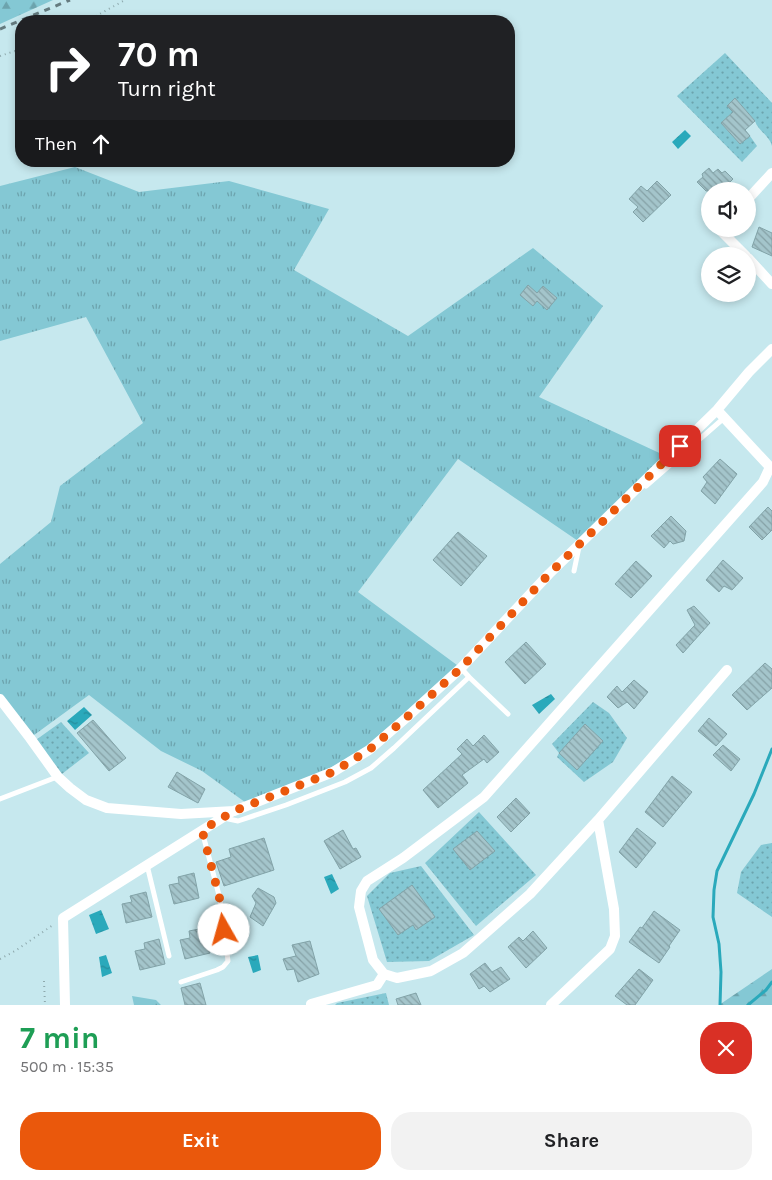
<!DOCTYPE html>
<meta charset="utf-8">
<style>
body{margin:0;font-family:Karla,sans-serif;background:#f2f2f2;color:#202124;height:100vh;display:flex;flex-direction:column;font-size:19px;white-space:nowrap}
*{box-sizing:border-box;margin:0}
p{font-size:16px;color:#757577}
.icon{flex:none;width:28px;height:28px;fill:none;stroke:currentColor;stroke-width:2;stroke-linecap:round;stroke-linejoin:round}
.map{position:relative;height:1005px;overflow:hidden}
.details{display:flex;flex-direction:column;background:#fff;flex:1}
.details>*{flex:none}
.top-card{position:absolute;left:15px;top:15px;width:500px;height:152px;border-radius:20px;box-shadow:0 2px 8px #0003;background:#202124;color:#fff;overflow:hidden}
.buttons{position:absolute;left:701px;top:182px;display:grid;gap:10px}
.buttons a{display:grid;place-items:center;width:55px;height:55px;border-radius:50%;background:#fff;box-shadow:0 2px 8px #0003;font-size:25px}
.pin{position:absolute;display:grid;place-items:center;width:42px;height:42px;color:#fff;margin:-21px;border-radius:10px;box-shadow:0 2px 8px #0006}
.me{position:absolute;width:55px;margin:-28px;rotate:353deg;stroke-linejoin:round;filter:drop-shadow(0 0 4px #0008)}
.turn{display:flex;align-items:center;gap:18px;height:105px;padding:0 20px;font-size:22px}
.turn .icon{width:65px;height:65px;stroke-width:2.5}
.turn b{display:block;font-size:35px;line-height:42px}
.then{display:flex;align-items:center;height:48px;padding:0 20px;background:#0003;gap:10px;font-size:19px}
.round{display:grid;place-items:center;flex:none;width:52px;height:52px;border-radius:20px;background:#f2f2f2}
.headline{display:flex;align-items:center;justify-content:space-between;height:85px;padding:0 20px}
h1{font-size:30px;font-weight:700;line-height:38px;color:#1e9e55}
.button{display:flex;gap:10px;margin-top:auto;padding:10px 20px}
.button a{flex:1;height:58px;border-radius:20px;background:#ea580c;color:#fff;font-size:20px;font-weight:700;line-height:58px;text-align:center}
.button a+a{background:#f2f2f2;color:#202124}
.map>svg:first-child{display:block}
.grass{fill:url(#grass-tufts)}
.forest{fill:url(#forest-firs)}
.park{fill:url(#park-dots)}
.water{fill:url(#water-ripples)}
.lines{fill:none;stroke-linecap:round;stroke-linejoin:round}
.stream{stroke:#2aa9bb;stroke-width:3}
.building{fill:url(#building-back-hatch);stroke:#82a3a8}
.path{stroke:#8ea9ad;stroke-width:2;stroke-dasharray:1 4;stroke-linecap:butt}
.lane{stroke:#fff;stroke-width:5}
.street{stroke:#fff;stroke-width:10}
.rail{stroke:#657b7f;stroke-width:3;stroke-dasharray:6 6;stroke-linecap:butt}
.route{stroke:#ea580c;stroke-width:9;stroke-dasharray:0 16.2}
</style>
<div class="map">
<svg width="772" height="1005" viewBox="0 0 772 1005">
<defs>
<pattern id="grass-tufts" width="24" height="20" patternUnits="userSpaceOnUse" patternTransform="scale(1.25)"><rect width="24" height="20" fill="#84c8d4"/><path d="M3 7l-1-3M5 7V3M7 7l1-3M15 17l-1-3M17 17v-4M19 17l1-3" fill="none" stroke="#6ca3ad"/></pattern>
<pattern id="forest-firs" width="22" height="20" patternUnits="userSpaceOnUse" patternTransform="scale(1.25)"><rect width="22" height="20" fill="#84c8d4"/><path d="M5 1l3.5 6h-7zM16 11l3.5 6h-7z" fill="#6ca3ad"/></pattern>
<pattern id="park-dots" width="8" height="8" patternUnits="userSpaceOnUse" patternTransform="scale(1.25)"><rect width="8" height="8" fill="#84c8d4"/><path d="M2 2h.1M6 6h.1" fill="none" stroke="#6ca3ad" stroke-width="1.8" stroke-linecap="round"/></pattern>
<pattern id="water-ripples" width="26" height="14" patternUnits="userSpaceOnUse" patternTransform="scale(1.25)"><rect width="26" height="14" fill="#2aa9bb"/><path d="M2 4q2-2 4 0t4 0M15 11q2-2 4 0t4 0" fill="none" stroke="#248a99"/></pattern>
<pattern id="building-back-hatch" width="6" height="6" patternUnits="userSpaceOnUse" patternTransform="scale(1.25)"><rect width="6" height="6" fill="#a4c5cb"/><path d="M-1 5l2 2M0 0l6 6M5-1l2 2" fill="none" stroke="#85a1a6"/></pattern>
</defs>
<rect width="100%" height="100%" fill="#c6e8ee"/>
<path class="grass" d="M 75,167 L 139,192 L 229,181 L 329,209 L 294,270 L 408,336 L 533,248 L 603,306 L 539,397 L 668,457 L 581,543 L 458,459 L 358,592 L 461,668 L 369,750 L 249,805 L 202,771 L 161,751 L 89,695 L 30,738 L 0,699 L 0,564 L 51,522 L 60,486 L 143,423 L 86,317 L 0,341 L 0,186 Z
M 132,996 L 156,1000 L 161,1005 L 134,1005 Z"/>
<path class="forest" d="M 0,0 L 53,0 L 0,24 Z
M 772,969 L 772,1005 L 719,1005 Z"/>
<path class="park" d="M 725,53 L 772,103 L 772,146 C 769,135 758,131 755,121 L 735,98 L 727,106 L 733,112 L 721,123 L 740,144 L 750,136 L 757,146 L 742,162 L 677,96 Z
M 593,702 L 609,713 L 627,738 L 613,762 L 584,782 L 557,757 L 559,753 L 552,744 Z
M 61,722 L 89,753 L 58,777 L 33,742 Z
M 479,812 L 536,875 L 476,926 L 425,863 Z
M 772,843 L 772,917 L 737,893 L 741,872 L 761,845 Z
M 421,866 L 474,935 L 429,961 L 387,962 L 367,896 L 390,873 Z
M 386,993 L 389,1005 L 335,1005 L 337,1003 Z"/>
<path class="water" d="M 685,130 L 691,136 L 678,149 L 672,142 Z
M 551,694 L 555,699 L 539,714 L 532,705 Z
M 84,707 L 92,715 L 75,730 L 67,721 Z
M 332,874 L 339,889 L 331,894 L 324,877 Z
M 101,910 L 109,929 L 96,934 L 89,915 Z
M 106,955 L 112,973 L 102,977 L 99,957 Z
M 258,955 L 261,970 L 253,973 L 248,957 Z"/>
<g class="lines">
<path class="stream" d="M 720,1005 L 721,972 L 719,944 L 713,917 L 714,890 L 717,871 L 754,794 L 772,749
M 748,1005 L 766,990 L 772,982"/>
</g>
<path class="building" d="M 735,98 L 755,121 L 745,130 L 750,136 L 740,144 L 721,123 L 733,112 L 727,106 Z
M 709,168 L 713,173 L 718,169 L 722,173 L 725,171 L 733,179 L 727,185 L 729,186 L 724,191 L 706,191 L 697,182 L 703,177 L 702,174 Z
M 657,181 L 671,195 L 643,222 L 633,212 L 638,207 L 629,199 L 641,186 L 647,191 Z
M 759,227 L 772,233 L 772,256 L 752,247 Z
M 528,285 L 537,293 L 543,286 L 557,298 L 547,310 L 537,301 L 533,306 L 520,295 Z
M 720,459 L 737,474 L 715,504 L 701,491 L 707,482 L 703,477 Z
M 768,507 L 772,511 L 772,530 L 762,540 L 749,527 Z
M 671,516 L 686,531 L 684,541 L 673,544 L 670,541 L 664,548 L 651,536 Z
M 458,532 L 487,556 L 461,586 L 433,560 Z
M 723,560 L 743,578 L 732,590 L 724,586 L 719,592 L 706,580 Z
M 636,561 L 652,576 L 631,598 L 615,584 Z
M 694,606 L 710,623 L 683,653 L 676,645 L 695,625 L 687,610 Z
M 526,642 L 546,664 L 525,684 L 505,662 Z
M 765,663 L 772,669 L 772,688 L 747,710 L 732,695 Z
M 634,680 L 648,692 L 634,709 L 627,702 L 618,708 L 607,697 L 617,686 L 622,692 Z
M 709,718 L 727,734 L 716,746 L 698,731 Z
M 93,720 L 126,758 L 109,771 L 77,733 Z
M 585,724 L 603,741 L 577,770 L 559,753 Z
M 484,735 L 499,752 L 487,763 L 484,759 L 462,775 L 468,783 L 438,808 L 423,790 L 462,754 L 457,749 L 467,739 L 473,746 Z
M 723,745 L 740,759 L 731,771 L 713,755 Z
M 177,772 L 205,789 L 198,803 L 168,787 Z
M 672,776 L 692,792 L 663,827 L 645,812 Z
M 516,798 L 530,813 L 511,832 L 497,817 Z
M 637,828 L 656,843 L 636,868 L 619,852 Z
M 343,830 L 353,849 L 356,848 L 361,857 L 340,869 L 324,841 Z
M 477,831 L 495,851 L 470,870 L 453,849 Z
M 264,838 L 274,870 L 224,886 L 216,862 L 231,857 L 229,849 Z
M 194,873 L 199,898 L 174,904 L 169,885 L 179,883 L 178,877 Z
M 412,885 L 435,917 L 416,930 L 413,925 L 398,935 L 379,909 Z
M 258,888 L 274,897 L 276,903 L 263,926 L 250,917 L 256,903 L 252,896 Z
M 146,892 L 152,917 L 126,923 L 122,904 L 132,902 L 130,896 Z
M 654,911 L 680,930 L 669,946 L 670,947 L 659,963 L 629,942 L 640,927 L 642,928 Z
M 204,928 L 210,953 L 185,959 L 180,940 L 190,938 L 189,931 Z
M 533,931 L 547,948 L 526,968 L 508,947 L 519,937 L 523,941 Z
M 159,939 L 165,964 L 140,970 L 135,951 L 145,949 L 144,943 Z
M 310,941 L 319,974 L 298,982 L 294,969 L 287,970 L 283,959 L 296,956 L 292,945 Z
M 485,963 L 492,972 L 501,967 L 510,979 L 490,992 L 484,986 L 479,989 L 470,974 Z
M 639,969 L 653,980 L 635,1005 L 627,1005 L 615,996 Z
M 200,983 L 206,1005 L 185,1005 L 181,988 Z
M 416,993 L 421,1005 L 398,1005 L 396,999 Z"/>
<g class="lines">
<path class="path" d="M 87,21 L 125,0
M 0,56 L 21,49
M 0,959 L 15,951 L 53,925
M 44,981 L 45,1005"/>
<path class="lane" d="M 646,486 L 724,418
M 574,571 L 579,547
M 469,677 L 508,714
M 0,799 L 57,777
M 224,818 L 238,821 L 286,805 L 345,782 L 371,768 L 394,748 L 469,677 L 461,668
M 147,865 L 169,956
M 181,982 L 217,970 L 223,967 L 228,961 L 220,899 L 202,831"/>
<path class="street" d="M 748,199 L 772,173
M 719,229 L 746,256
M 748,258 L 772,284
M 717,410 L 770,467 L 763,482 L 484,797 L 403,858 L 367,881 L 361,891 L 359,907 L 373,960 L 384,974 L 397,978 L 431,971 L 463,953 L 530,894 L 598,820 L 727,670
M 0,699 L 30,738 L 58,777 L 70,788 L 86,800 L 107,808 L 181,814 L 234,811 L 333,772 L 369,750 L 406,718 L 461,668 L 549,574 L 717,410 L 749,372 L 772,349
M 311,1004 L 377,985 L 384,974
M 65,1005 L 63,918 L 233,811
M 551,1005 L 610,949 L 615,936 L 614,909 L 598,820"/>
<path class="rail" d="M 0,29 L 70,0"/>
</g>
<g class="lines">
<path class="route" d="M 224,930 L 220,900 L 202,830 L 234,811 L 333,772 L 369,750 L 406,718 L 461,668 L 549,574 L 680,446"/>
</g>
</svg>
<div class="buttons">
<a><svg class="icon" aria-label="sound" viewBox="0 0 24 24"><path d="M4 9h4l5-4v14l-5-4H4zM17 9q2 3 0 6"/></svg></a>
<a><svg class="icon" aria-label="layers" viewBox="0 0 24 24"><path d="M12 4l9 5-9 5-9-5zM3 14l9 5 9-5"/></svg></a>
</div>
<div class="pin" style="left:680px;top:446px;background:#d93025"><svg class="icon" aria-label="arrive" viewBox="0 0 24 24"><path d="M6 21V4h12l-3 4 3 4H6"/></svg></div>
<svg class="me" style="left:224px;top:930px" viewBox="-20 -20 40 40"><circle r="19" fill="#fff"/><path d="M0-13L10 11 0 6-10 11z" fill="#ea580c"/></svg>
<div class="top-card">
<div class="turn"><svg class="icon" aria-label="right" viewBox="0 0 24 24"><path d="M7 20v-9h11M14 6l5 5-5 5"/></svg><div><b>70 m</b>Turn right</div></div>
<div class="then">Then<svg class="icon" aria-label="ahead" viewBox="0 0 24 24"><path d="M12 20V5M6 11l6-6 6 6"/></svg></div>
</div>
</div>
<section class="details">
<div class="headline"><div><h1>7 min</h1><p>500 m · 15:35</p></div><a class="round" style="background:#d93025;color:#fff"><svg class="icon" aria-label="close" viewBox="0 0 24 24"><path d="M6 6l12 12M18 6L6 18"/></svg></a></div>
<div class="button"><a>Exit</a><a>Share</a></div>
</section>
